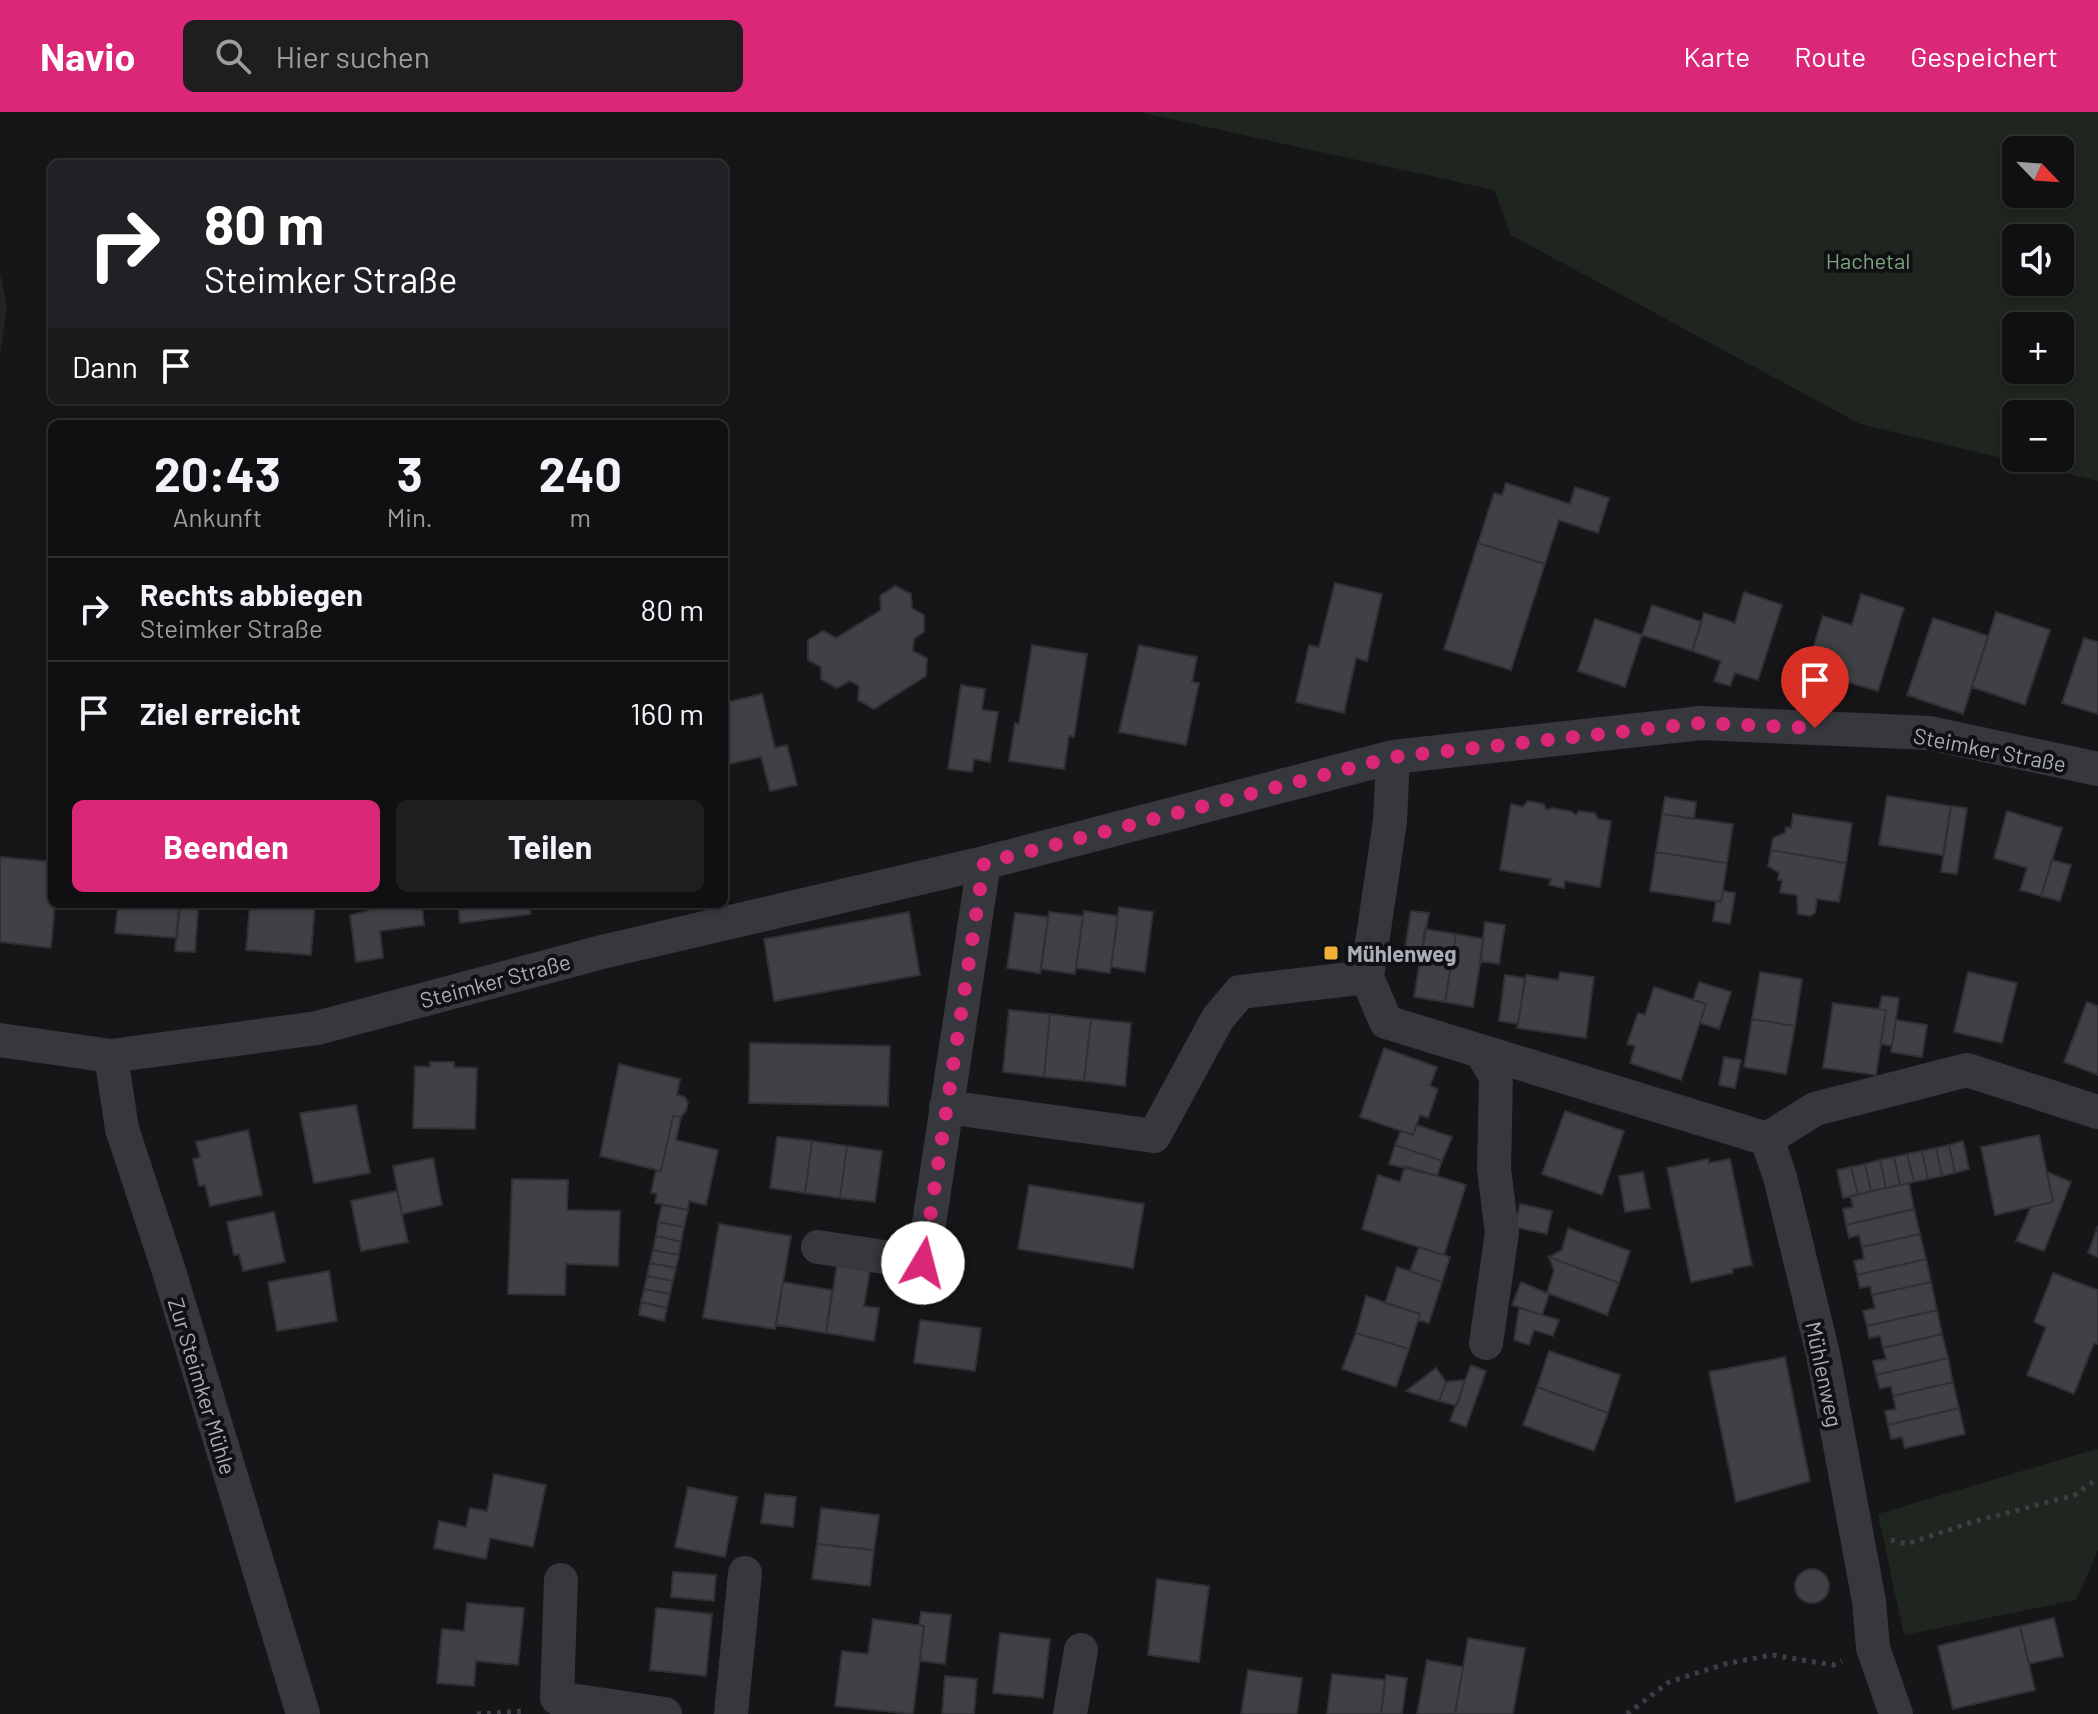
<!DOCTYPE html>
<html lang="de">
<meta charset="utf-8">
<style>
body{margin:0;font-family:Barlow,sans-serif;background:#1e1e20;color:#f1f3f6;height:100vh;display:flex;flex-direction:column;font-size:30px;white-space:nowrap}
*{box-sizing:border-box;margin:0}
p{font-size:26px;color:#9c9d9f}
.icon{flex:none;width:44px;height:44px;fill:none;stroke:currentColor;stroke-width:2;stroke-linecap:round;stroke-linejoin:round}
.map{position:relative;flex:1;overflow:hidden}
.drawer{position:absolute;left:48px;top:308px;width:680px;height:488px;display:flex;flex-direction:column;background:#101012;border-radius:12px;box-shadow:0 2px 6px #0004,0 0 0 2px #303032}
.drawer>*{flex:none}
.banner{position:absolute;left:48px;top:48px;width:680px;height:244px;border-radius:12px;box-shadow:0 2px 6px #0004,0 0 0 2px #303032;background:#202124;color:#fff;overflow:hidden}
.needle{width:52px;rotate:115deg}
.tools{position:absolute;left:2002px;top:24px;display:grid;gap:16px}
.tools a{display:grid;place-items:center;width:72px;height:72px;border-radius:12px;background:#101012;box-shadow:0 2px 6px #0004,0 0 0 2px #303032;font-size:40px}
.pin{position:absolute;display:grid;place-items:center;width:68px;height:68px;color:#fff;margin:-82px -34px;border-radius:50% 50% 50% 0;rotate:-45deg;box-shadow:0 0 8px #0007}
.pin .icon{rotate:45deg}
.me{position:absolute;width:88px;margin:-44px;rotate:8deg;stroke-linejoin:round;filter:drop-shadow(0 0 6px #0008)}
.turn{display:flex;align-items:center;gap:28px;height:168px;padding:0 24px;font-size:36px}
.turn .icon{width:104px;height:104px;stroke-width:2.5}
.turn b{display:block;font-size:56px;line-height:68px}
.then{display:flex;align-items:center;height:76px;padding:0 24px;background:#0003;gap:16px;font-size:30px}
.eta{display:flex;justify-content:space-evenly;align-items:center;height:136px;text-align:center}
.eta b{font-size:48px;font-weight:700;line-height:56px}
.cta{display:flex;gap:16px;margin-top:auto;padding:16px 24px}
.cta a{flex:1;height:92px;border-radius:12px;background:#db2777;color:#fff;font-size:32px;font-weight:700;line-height:92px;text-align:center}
.cta a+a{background:#1e1e20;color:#f1f3f6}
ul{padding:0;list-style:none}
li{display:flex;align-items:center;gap:24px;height:104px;padding:0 24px;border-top:2px solid #303032}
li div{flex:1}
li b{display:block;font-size:30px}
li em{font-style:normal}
header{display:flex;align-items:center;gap:48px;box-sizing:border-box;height:112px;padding:0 40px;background:#db2777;color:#fff}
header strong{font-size:38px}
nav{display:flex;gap:44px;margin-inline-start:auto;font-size:28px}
.search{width:560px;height:72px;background:#1e1e20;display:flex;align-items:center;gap:20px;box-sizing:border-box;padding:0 28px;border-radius:12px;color:#9c9d9f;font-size:30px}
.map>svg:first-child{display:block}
.green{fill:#1e261f;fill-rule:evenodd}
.building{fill:#404145;stroke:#303034;stroke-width:2}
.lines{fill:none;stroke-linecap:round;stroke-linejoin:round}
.path{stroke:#3d3f44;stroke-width:5;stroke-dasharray:4 6;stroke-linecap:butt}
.street{stroke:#37383d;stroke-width:34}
.route{stroke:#db2777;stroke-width:14;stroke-dasharray:0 25.2}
.poi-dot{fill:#f2b134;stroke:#111113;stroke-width:3}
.labels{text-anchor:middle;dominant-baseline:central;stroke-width:8;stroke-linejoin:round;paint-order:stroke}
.park-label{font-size:22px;fill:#7fa381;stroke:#111113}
.street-label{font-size:22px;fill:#a8adb8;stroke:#111113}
.poi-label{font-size:22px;font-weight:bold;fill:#a8adb8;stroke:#111113;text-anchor:start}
</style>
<header>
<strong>Navio</strong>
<div class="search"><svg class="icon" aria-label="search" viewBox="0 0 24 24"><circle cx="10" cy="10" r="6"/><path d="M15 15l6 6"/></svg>Hier suchen</div>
<nav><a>Karte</a><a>Route</a><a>Gespeichert</a></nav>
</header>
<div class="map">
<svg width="2098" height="1602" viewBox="0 0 2098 1602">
<rect width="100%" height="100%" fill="#161618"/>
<path class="green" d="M 1139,0 L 2098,0 L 2098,369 L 1860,312 L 1511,123 L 1494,78 ZM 2016,38 L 2060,38 L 2060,82 L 2016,82 ZM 2016,126 L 2060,126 L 2060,170 L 2016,170 ZM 2016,214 L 2060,214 L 2060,258 L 2016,258 ZM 2016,302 L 2060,302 L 2060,346 L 2016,346 Z
M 0,161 L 7,195 L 0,243 Z
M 2096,1337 L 2098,1338 L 2098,1438 L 2076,1488 L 1904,1523 L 1878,1402 Z"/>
<path class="building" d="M 1506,371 L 1570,392 L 1575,375 L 1609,386 L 1598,421 L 1559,408 L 1545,452 L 1478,431 L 1494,381 L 1502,383 Z
M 1478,431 L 1545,452 L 1511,558 L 1444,537 Z
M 1335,471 L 1382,482 L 1367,549 L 1356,546 L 1344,601 L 1296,590 L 1309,533 L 1319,535 Z
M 895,474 L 911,482 L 912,496 L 924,503 L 924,520 L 914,527 L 913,539 L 927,546 L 926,564 L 874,597 L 858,588 L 859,574 L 850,569 L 837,576 L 821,567 L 821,555 L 808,548 L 808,528 L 823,519 L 836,526 L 881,498 L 880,484 Z
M 1744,480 L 1782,493 L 1758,568 L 1735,561 L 1730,574 L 1714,569 L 1721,549 L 1692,539 L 1704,501 L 1735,511 Z
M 1861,482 L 1904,496 L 1878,579 L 1806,558 L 1823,504 L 1852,513 Z
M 1652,493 L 1702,510 L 1692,539 L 1642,523 Z
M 1996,500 L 2050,518 L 2025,593 L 1972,575 Z
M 1933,506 L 1988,524 L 1963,602 L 1907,583 Z
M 1595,507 L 1642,523 L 1625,575 L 1578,559 Z
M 2084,526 L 2098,530 L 2098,602 L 2062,591 Z
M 1032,533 L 1087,542 L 1074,625 L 1069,624 L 1064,657 L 1009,649 L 1015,611 L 1019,612 Z
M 1139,533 L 1197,545 L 1192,570 L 1199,571 L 1186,633 L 1119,620 Z
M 961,573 L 985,577 L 982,598 L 998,600 L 990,650 L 974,647 L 972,660 L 948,657 Z
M 762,582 L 775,636 L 787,633 L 797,673 L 770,679 L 761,645 L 724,653 L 724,591 Z
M 1887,684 L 1951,694 L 1943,743 L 1879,733 Z
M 1665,685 L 1696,690 L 1694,707 L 1662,702 Z
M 1528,689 L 1544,692 L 1546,698 L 1552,696 L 1570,699 L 1576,703 L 1579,699 L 1595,701 L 1598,707 L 1611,709 L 1600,775 L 1565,769 L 1564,776 L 1549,773 L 1551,767 L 1500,758 L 1511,692 L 1523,695 Z
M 1951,694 L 1967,696 L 1957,762 L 1941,760 Z
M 2007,699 L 2062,716 L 2041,784 L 2020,778 L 2027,756 L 1994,746 Z
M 1662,702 L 1733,712 L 1727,751 L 1656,740 Z
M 1793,702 L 1852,711 L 1846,751 L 1771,738 L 1773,726 L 1785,721 L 1786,715 L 1791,716 Z
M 1771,738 L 1846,751 L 1839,790 L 1817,787 L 1815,801 L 1810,804 L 1798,802 L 1797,783 L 1780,781 L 1782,768 L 1778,768 L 1779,761 L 1768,754 Z
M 1656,740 L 1727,751 L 1721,790 L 1650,779 Z
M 0,745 L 52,750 L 52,792 L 55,792 L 51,836 L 0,830 Z
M 2052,748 L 2071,753 L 2060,789 L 2041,784 Z
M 1723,779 L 1735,781 L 1730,812 L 1713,809 L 1716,789 L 1721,790 Z
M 118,792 L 180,792 L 177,826 L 115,821 Z
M 250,792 L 315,792 L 311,843 L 246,838 Z
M 367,792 L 422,792 L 424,813 L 380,819 L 383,846 L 356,850 L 350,803 L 368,799 Z
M 458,792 L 529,792 L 531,802 L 460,811 Z
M 179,795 L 198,797 L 195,840 L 175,839 Z
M 1119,795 L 1153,800 L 1145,860 L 1111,855 Z
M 1084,799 L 1118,804 L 1110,861 L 1076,856 Z
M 1411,799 L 1429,801 L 1422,839 L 1405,836 Z
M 909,800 L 920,863 L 774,889 L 764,827 Z
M 1049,800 L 1083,804 L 1075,862 L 1041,857 Z
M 1015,801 L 1048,805 L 1040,861 L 1007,856 Z
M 1485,810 L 1505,813 L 1499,852 L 1480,849 Z
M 1425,817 L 1456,822 L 1445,890 L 1414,885 Z
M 1456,822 L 1484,827 L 1473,895 L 1445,890 Z
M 1560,860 L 1594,865 L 1586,926 L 1517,916 L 1526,863 L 1558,868 Z
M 1760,860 L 1802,867 L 1795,914 L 1752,907 Z
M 1968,860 L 2017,871 L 2002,931 L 1954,920 Z
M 1505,863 L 1525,866 L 1518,912 L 1499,909 Z
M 1699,870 L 1731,880 L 1719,917 L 1700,911 L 1706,892 L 1693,888 Z
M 1654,875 L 1706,892 L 1681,968 L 1630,951 L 1635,934 L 1627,932 L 1638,901 L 1645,903 Z
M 1882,884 L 1899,886 L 1892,934 L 1881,932 L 1886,898 L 1879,897 Z
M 2087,890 L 2098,894 L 2098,963 L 2064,950 Z
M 1833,891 L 1886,898 L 1876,963 L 1823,956 Z
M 1009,898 L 1050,902 L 1044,965 L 1003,960 Z
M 1050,902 L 1091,907 L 1084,969 L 1044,965 Z
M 1091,907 L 1131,911 L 1125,974 L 1084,969 Z
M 1752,907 L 1795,914 L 1786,962 L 1744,955 Z
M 1896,908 L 1927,913 L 1922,945 L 1891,940 Z
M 750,931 L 890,934 L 888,994 L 749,991 Z
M 1384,936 L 1437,955 L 1430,974 L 1438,977 L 1428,1006 L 1420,1003 L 1413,1023 L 1360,1005 Z
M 1724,945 L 1741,948 L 1735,976 L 1719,973 Z
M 430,950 L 454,950 L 454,955 L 477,956 L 475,1017 L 413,1016 L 415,954 L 430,955 Z
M 619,952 L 680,967 L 677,983 L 685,985 L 688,991 L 686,999 L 681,1005 L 673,1004 L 661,1059 L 600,1044 Z
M 356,993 L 370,1061 L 314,1071 L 300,1001 Z
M 1565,999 L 1624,1019 L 1602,1083 L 1542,1062 Z
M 673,1004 L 681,1005 L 676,1028 L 718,1038 L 706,1093 L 689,1089 L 688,1098 L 655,1091 L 657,1082 L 651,1081 L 656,1058 L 661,1059 Z
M 1417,1013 L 1452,1025 L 1442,1049 L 1395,1033 L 1401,1019 L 1413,1023 Z
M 248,1018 L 262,1083 L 210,1094 L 205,1073 L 199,1074 L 193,1047 L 200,1045 L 196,1030 Z
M 2039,1023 L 2053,1090 L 1995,1103 L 1981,1035 Z
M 777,1025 L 812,1029 L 805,1081 L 770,1076 Z
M 812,1029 L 847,1034 L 840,1086 L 805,1081 Z
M 1963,1029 L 1969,1057 L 1955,1061 L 1949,1033 Z
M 1395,1033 L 1442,1049 L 1437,1064 L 1389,1052 Z
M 1949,1033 L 1955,1061 L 1942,1064 L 1936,1036 Z
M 847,1034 L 882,1039 L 875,1090 L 840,1086 Z
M 1936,1036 L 1942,1064 L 1928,1067 L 1922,1039 Z
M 1922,1039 L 1928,1067 L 1914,1070 L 1907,1042 Z
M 1907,1042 L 1914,1070 L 1900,1073 L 1894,1045 Z
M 1894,1045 L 1900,1073 L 1886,1076 L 1880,1048 Z
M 433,1046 L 442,1093 L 402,1102 L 393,1054 Z
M 1708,1047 L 1709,1051 L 1730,1047 L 1752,1153 L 1732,1157 L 1733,1161 L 1691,1170 L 1667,1056 Z
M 1880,1048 L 1886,1076 L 1871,1079 L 1865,1052 Z
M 1865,1052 L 1871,1079 L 1858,1083 L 1851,1055 Z
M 1405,1054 L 1466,1073 L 1444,1143 L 1362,1117 L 1378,1063 L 1400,1070 Z
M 1851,1055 L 1858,1083 L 1843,1086 L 1837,1058 Z
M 1643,1060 L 1650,1096 L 1625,1100 L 1619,1064 Z
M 2047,1060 L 2071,1070 L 2044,1139 L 2016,1129 L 2031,1095 L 2053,1090 Z
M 512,1067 L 568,1068 L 567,1098 L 620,1099 L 618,1154 L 566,1152 L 565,1183 L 508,1182 Z
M 1909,1071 L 1914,1097 L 1846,1113 L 1843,1097 L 1853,1095 L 1850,1084 Z
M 1029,1073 L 1144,1092 L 1133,1156 L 1018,1137 Z
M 397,1079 L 408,1130 L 361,1139 L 351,1089 Z
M 1520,1092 L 1552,1099 L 1547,1122 L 1515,1115 Z
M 662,1093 L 688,1098 L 684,1115 L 658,1110 Z
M 1914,1097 L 1920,1122 L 1862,1135 L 1859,1123 L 1849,1126 L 1846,1113 Z
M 274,1100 L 285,1150 L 243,1159 L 239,1142 L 234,1143 L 227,1110 Z
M 658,1110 L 684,1115 L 681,1130 L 656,1124 Z
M 719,1112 L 791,1124 L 775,1217 L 703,1206 Z
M 2098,1114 L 2098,1145 L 2088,1141 Z
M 1568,1116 L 1630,1139 L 1619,1171 L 1549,1145 L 1562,1138 Z
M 1920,1122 L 1926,1147 L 1857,1163 L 1854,1149 L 1864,1147 L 1862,1135 Z
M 656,1124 L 681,1130 L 679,1143 L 653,1138 Z
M 1419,1135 L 1450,1145 L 1442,1170 L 1410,1159 Z
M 653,1138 L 679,1143 L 676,1156 L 650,1151 Z
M 1549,1145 L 1619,1171 L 1607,1203 L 1547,1181 L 1554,1158 Z
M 1926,1147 L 1931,1170 L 1872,1183 L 1870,1174 L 1860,1176 L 1857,1163 Z
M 650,1151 L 676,1156 L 673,1169 L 647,1164 Z
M 837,1153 L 870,1158 L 864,1194 L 879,1196 L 874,1229 L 826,1221 Z
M 1397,1155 L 1442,1170 L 1429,1211 L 1418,1208 L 1420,1202 L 1385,1191 Z
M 329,1159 L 337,1209 L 277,1219 L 268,1170 Z
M 2053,1161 L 2098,1178 L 2098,1232 L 2094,1231 L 2074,1282 L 2027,1263 L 2046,1215 L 2034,1210 Z
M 647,1164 L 673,1169 L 670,1182 L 644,1177 Z
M 783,1170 L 832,1178 L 826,1221 L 776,1213 Z
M 1521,1170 L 1549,1182 L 1542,1203 L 1512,1193 Z
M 1931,1170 L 1937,1198 L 1867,1214 L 1863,1199 L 1875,1196 L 1872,1183 Z
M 644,1177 L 670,1182 L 667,1196 L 641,1190 Z
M 1366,1184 L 1420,1202 L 1409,1237 L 1356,1221 Z
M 641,1190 L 667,1196 L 664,1209 L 639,1203 Z
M 1519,1196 L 1559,1208 L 1553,1224 L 1534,1218 L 1529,1233 L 1514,1228 Z
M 1937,1198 L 1942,1222 L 1883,1236 L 1880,1224 L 1869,1226 L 1867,1214 Z
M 920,1208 L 981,1216 L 975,1259 L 914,1251 Z
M 1356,1221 L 1409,1237 L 1396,1275 L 1342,1257 Z
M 1942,1222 L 1948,1246 L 1876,1263 L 1873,1249 L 1886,1247 L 1883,1236 Z
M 1549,1239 L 1620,1263 L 1608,1301 L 1537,1275 Z
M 1785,1245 L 1810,1369 L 1736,1390 L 1709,1260 Z
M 1948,1246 L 1953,1270 L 1893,1284 L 1891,1274 L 1880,1277 L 1876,1263 Z
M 1471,1253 L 1486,1259 L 1466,1315 L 1450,1309 Z
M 1436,1256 L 1446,1270 L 1439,1289 L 1406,1279 Z
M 1465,1268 L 1457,1294 L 1439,1289 L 1446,1270 Z
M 1953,1270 L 1959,1296 L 1888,1313 L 1885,1299 L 1896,1297 L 1893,1284 Z
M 1537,1275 L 1608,1301 L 1594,1339 L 1523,1313 Z
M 1959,1296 L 1965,1322 L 1905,1336 L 1902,1325 L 1891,1327 L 1888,1313 Z
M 494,1362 L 546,1373 L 533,1435 L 490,1426 L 486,1447 L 434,1436 L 439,1409 L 466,1415 L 470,1396 L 487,1399 Z
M 688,1375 L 737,1385 L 725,1445 L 675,1435 Z
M 765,1382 L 796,1385 L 793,1415 L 761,1411 Z
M 821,1396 L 879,1403 L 874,1438 L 817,1432 Z
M 817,1432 L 874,1438 L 870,1474 L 812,1467 Z
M1795 1474a17 17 0 1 1 34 0a17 17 0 1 1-34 0Z
M 673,1460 L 716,1463 L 714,1489 L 671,1485 Z
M 1157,1467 L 1209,1474 L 1199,1550 L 1148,1543 Z
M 467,1491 L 524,1496 L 518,1553 L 476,1549 L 474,1574 L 437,1571 L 442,1517 L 464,1519 Z
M 656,1496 L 712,1502 L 706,1564 L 650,1558 Z
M 921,1500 L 951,1503 L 945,1552 L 920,1549 L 924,1514 L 919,1513 Z
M 2054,1506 L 2063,1544 L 2029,1552 L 2020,1514 Z
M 873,1507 L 924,1514 L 913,1602 L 835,1594 L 842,1539 L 868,1542 Z
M 2020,1514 L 2035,1578 L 1953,1597 L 1938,1534 Z
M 1000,1521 L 1050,1527 L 1043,1586 L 993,1581 Z
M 1468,1526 L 1525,1536 L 1513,1602 L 1455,1602 Z
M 1427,1548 L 1463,1555 L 1455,1602 L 1417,1602 Z
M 1248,1558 L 1302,1566 L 1297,1602 L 1241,1602 Z
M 1332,1562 L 1385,1568 L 1381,1602 L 1327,1602 Z
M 1386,1563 L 1407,1566 L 1402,1602 L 1381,1602 Z
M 945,1564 L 977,1567 L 974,1602 L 942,1602 Z"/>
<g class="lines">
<path class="path" d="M 1891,1428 L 1907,1432 L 1969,1411 L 2075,1383 L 2098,1366
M 477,1602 L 525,1599
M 1627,1602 L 1669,1570 L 1725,1552 L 1772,1543 L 1833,1553 L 1842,1549"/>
<path class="street" d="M 1393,645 L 1390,709 L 1367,865 L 1386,910 L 1767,1027 L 1780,1065 L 1823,1242 L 1869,1489 L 1873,1536 L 1896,1602
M 0,928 L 111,944 L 317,916 L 602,840 L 984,751 L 1393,645 L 1701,611 L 1929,621 L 2098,657
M 1482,941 L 1496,965 L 1494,1057 L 1502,1121 L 1486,1231
M 111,944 L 122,1017 L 168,1156 L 303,1602
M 946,995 L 1154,1024 L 1218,906 L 1240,880 L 1367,865
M 1767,1027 L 1815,997 L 1967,958 L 2098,1000
M 818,1135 L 923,1151 L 984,751
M 561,1468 L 557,1586 L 665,1602
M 731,1602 L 745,1461
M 1070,1602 L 1081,1538"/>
</g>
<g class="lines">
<path class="route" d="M 923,1151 L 984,751 L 1393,645 L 1701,611 L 1815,616"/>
</g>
<rect class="poi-dot" x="1323" y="833" width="16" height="16" rx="4"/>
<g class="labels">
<g class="park-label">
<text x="1868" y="148">Hachetal</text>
</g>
<g class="street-label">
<text transform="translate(1990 637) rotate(11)">Steimker Straße</text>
<text transform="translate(495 868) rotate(-15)">Steimker Straße</text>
<text transform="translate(1825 1262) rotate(78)">Mühlenweg</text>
<text transform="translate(203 1274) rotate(73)">Zur Steimker Mühle</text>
</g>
<g class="poi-label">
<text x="1347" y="841">Mühlenweg</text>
</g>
</g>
</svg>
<div class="tools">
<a><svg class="needle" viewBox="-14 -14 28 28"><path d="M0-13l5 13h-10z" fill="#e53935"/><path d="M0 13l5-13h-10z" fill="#9c9d9f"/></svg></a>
<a><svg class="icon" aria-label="sound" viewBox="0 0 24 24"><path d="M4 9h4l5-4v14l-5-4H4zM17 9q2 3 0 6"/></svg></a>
<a>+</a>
<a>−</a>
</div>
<div class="pin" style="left:1815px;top:616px;background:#d93025"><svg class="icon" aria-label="arrive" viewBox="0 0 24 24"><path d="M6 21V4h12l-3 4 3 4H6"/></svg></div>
<svg class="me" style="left:923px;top:1151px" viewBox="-20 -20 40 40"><circle r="19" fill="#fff"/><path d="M0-13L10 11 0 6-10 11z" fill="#db2777"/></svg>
<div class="banner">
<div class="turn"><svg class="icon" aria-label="right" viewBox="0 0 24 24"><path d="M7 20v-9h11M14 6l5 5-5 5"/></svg><div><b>80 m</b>Steimker Straße</div></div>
<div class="then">Dann<svg class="icon" aria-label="arrive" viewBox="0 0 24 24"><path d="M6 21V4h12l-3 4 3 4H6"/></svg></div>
</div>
<section class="drawer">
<div class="eta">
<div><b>20:43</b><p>Ankunft</p></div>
<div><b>3</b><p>Min.</p></div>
<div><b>240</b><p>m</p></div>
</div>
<ul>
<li><svg class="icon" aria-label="right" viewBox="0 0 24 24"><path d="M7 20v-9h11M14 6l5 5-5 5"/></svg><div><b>Rechts abbiegen</b><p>Steimker Straße</p></div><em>80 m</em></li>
<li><svg class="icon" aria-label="arrive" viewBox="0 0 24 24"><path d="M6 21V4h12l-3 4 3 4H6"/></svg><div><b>Ziel erreicht</b></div><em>160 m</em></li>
</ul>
<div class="cta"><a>Beenden</a><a>Teilen</a></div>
</section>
</div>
